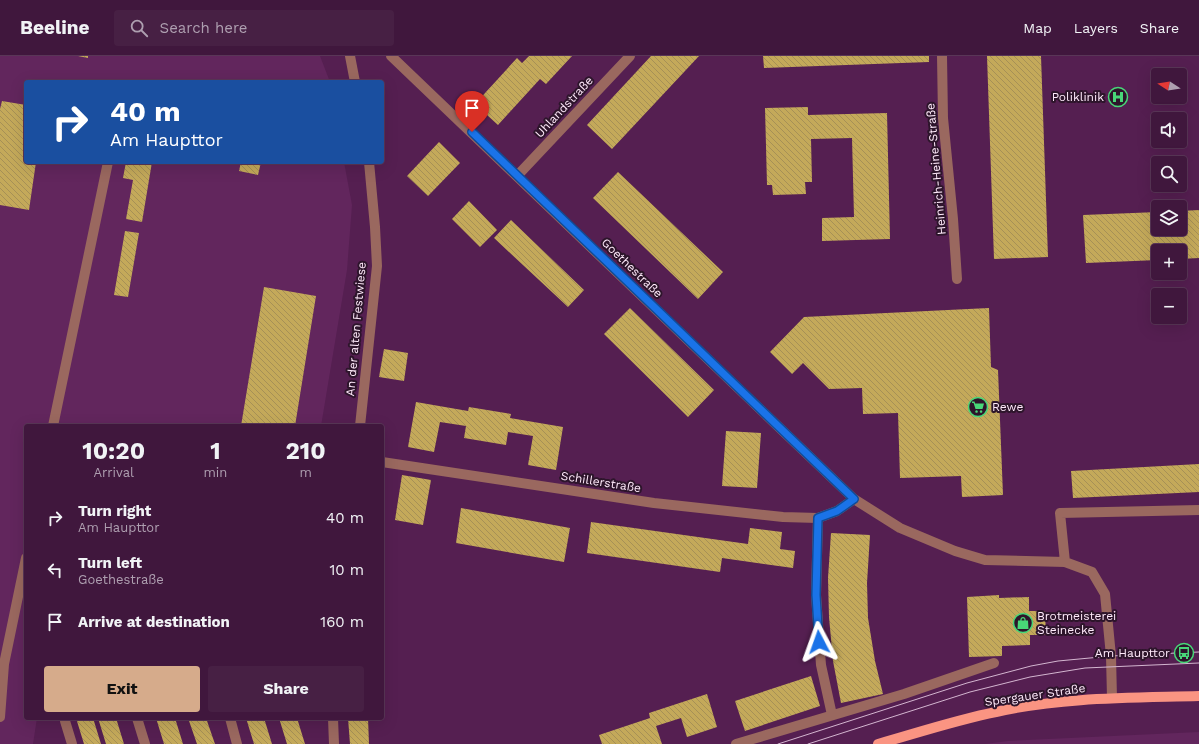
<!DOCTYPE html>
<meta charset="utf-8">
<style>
body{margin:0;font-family:"Work Sans",sans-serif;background:#472044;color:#f1f3f6;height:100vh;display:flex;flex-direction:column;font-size:15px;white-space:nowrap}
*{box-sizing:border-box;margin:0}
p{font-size:13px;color:#ae9fb0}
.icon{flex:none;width:22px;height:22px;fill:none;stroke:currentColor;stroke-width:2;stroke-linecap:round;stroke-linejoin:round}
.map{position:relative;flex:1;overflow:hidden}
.side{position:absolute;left:24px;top:368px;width:360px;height:296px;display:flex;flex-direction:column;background:#40173d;border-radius:4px;box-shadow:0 4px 16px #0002,0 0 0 1px #593657}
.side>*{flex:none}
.top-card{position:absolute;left:24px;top:24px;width:360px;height:84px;border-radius:4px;box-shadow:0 4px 16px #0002,0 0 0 1px #593657;background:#1a4fa0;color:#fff;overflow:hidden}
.needle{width:26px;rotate:282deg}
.buttons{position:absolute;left:1151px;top:12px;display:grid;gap:8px}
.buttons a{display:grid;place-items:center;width:36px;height:36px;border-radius:4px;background:#40173d;box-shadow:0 4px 16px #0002,0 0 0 1px #593657;font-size:20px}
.pin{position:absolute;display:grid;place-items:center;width:34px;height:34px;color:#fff;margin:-41px -17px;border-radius:50% 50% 50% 0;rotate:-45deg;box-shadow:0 0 4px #0007}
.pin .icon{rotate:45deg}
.me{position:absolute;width:44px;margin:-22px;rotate:356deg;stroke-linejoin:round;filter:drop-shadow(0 0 3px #0008)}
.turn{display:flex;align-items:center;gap:14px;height:84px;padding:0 20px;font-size:18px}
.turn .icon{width:52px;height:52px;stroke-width:2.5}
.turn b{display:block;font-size:28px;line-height:34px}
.eta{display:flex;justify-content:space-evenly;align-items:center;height:68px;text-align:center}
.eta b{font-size:24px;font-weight:700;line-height:28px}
.primary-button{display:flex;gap:8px;margin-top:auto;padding:8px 20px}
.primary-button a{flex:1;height:46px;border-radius:4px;background:#d6ab8b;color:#111;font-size:16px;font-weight:700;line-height:46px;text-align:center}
.primary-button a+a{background:#472044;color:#f1f3f6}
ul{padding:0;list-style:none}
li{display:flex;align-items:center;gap:12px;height:52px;padding:0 20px}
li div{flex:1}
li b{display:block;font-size:15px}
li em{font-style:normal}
header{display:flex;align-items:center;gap:24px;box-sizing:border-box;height:56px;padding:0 20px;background:#40173d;border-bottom:1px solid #593657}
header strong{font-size:19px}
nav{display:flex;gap:22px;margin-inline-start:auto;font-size:14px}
.search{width:280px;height:36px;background:#472044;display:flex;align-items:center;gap:10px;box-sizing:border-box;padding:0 14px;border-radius:4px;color:#ae9fb0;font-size:15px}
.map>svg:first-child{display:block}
.built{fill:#62265d}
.building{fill:url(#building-back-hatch)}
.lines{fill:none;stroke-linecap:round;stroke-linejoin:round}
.minor{stroke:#9a685f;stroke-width:10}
.major{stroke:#fa9482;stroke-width:10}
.tram{stroke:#d4b6d0;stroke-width:1}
.route-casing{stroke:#114b97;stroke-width:10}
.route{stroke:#1a73e8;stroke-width:7}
.labels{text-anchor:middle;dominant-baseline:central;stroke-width:4;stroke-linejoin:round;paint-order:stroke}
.poi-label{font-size:12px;fill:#ffeafb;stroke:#2d152b;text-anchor:end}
.street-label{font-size:12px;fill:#ffeafb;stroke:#2d152b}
</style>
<header>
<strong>Beeline</strong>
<div class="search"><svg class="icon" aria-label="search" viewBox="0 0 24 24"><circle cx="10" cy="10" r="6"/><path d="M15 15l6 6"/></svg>Search here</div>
<nav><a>Map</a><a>Layers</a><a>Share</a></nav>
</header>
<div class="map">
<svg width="1199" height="688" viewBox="0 0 1199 688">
<defs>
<pattern id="building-back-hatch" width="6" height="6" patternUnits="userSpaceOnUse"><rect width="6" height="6" fill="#c4a95a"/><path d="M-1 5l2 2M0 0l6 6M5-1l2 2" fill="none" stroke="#a69056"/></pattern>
</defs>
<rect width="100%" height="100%" fill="#551f51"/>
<path class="built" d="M 0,0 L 320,0 L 330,26 L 26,26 L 26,106 L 344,106 L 352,149 L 347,214 L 321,370 L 26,370 L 26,662 L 37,662 L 33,688 L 0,688 Z
M 1199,676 L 1199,688 L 985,688 L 1008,685 Z"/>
<path class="building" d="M 78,0 L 88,0 L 88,2 Z
M 529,0 L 572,0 L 546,28 L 540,23 L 498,69 L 475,48 L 517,2 L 522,7 Z
M 651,0 L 699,0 L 612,93 L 587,69 Z
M 763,0 L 929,0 L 929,6 L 764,12 Z
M 987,0 L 1041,0 L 1048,201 L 994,203 Z
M 2,45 L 26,49 L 26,106 L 36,106 L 29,154 L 0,149 L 0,53 Z
M 808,51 L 808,59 L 887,57 L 890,183 L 822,185 L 822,162 L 854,161 L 852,82 L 811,83 L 812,126 L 805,126 L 806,138 L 773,139 L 772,129 L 767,129 L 765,52 Z
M 439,86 L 460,107 L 428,140 L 407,120 Z
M 126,106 L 152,106 L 142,166 L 126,163 L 133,124 L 123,122 Z
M 241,106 L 261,106 L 258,119 L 239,115 Z
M 618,116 L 723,216 L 698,243 L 593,142 Z
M 469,145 L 497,174 L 480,191 L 452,163 Z
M 1199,154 L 1199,202 L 1180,203 L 1180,195 L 1158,195 L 1158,204 L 1086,207 L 1083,159 L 1158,156 L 1158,173 L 1180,173 L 1180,155 Z
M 511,164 L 584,234 L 568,251 L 494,182 Z
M 125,175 L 139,177 L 128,241 L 114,239 Z
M 264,231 L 316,240 L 295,370 L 241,370 Z
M 630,252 L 714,334 L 688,361 L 604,278 Z
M 989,252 L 991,311 L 998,314 L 1003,439 L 962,441 L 961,420 L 900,422 L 898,357 L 863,358 L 862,332 L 829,333 L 803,307 L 792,318 L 770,296 L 804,261 Z
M 384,293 L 408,297 L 404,325 L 379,321 Z
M 416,346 L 468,355 L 469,351 L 511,358 L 510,362 L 563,371 L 556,414 L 528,409 L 533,380 L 508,376 L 506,389 L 464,382 L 466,370 L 440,366 L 434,396 L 408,391 Z
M 726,375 L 761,377 L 757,432 L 722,430 Z
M 1199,408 L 1199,436 L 1073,442 L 1071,415 Z
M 402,419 L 431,424 L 423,469 L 395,464 Z
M 461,452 L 570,472 L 564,506 L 456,487 Z
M 591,466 L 748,488 L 750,472 L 782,476 L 780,493 L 795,495 L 793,512 L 722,502 L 720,516 L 587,497 Z
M 831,477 L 870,479 L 867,527 L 868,562 L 875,605 L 883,638 L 841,647 L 833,605 L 829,561 L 828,522 Z
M 999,539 L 999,542 L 1029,541 L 1029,555 L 1045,555 L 1046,579 L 1030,579 L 1030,589 L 1002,590 L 1002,600 L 969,601 L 967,541 Z
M 811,620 L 820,650 L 745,675 L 735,645 Z
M 707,638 L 717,671 L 687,681 L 681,662 L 656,670 L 662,688 L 602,688 L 599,679 L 650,662 L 649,657 Z
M 76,662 L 93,662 L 101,688 L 84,688 Z
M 98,662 L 116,662 L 124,688 L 106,688 Z
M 156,662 L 175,662 L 183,688 L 164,688 Z
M 188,662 L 206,662 L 215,688 L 197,688 Z
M 246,662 L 264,662 L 272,688 L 254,688 Z
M 279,662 L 297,662 L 305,688 L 287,688 Z
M 348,662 L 368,662 L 369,688 L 350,688 Z"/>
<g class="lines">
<path class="minor" d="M 350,0 L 355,26
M 391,0 L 854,443
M 942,0 L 943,62 L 953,163 L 957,223
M 517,120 L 630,0
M 53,370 L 108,106
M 360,370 L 377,210 L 375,171 L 369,106
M 382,406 L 654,447 L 783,461 L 818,462
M 1065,506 L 1060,457 L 1199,454
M 832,659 L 821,609 L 816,539 L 818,462 L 837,455 L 854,443 L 900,472 L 955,495 L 985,504 L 1065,506 L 1092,516 L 1105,538 L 1111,600 L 1112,642
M 0,661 L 4,608 L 26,502
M 65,662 L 65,665 L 72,688
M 137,662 L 145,688
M 230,662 L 237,688
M 333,662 L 334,688
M 736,688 L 904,638 L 994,607"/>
<path class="major" d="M 878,688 C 917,677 956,664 996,656 C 1062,641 1131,642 1199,640"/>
<path class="tram" d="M 778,688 L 967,627 L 1031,610 L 1058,605 L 1111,600 L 1199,596
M 808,688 L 970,636 L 1030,621 L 1085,612 L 1199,607"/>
</g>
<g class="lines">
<defs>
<path id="route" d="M 472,76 L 854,443 L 837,455 L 818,462 L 816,539 L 819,586"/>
</defs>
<use href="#route" class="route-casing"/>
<use href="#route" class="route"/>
</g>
<defs>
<symbol id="hospital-ring" viewBox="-11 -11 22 22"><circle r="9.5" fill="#2d152b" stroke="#48d778" stroke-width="1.5"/><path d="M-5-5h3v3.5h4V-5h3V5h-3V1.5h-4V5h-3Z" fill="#48d778"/></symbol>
<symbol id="supermarket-ring" viewBox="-11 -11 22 22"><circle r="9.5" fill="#2d152b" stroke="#48d778" stroke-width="1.5"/><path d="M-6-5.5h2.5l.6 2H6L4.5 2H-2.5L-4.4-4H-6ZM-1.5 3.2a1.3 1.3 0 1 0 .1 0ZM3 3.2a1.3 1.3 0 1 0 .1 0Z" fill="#48d778"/></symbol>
<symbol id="shop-ring" viewBox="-11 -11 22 22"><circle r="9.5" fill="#2d152b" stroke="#48d778" stroke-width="1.5"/><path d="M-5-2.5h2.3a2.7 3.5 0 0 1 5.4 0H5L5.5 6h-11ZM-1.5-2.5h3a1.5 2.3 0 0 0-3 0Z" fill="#48d778"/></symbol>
<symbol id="bus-ring" viewBox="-11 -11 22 22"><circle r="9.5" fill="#2d152b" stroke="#48d778" stroke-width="1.5"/><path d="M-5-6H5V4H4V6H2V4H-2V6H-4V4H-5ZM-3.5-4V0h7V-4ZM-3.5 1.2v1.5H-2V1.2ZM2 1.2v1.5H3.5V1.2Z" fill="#48d778"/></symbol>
</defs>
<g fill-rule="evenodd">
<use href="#hospital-ring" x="1107" y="30" width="22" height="22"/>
<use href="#supermarket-ring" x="967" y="340" width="22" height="22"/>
<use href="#shop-ring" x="1012" y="556" width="22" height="22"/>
<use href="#bus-ring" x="1173" y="586" width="22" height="22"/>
</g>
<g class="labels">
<g class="poi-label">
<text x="1104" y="41">Poliklinik</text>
<text x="992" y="351" text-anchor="start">Rewe</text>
<text x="1037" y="560" text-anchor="start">Brotmeisterei<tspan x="1037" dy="14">Steinecke</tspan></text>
<text x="1170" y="597">Am Haupttor</text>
</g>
<g class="street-label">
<text transform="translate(564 51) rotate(-47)">Uhlandstraße</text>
<text transform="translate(936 113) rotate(-95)">Heinrich-Heine-Straße</text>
<text transform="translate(632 212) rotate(44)">Goethestraße</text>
<text transform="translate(356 273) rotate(-85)">An der alten Festwiese</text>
<text transform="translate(601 426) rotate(9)">Schillerstraße</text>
<text transform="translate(1035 639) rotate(-8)">Spergauer Straße</text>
</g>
</g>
</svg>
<div class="buttons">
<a><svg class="needle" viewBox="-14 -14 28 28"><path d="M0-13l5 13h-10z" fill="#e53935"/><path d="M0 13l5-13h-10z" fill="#ae9fb0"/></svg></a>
<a><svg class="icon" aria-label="sound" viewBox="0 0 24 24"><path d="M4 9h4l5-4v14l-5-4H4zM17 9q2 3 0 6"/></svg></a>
<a><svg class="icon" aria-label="search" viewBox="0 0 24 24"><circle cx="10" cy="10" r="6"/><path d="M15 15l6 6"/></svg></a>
<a><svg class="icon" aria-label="layers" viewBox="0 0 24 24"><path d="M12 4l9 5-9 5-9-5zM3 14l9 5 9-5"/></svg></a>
<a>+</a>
<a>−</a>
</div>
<div class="pin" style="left:472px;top:76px;background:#d93025"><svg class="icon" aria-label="arrive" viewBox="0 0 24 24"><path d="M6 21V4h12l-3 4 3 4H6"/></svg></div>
<svg class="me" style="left:819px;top:586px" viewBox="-20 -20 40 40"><path d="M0-17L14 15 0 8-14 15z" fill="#1a73e8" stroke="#fff" stroke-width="4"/></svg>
<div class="top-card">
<div class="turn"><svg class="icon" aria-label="right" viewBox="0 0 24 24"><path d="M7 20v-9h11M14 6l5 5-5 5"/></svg><div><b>40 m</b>Am Haupttor</div></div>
</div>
<section class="side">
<div class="eta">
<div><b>10:20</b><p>Arrival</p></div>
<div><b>1</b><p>min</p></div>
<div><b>210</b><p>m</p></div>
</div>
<ul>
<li><svg class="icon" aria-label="right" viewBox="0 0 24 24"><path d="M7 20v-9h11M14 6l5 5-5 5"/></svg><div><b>Turn right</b><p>Am Haupttor</p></div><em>40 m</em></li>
<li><svg class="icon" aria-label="left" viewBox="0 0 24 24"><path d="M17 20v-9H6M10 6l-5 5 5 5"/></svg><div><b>Turn left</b><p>Goethestraße</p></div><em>10 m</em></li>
<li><svg class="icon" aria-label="arrive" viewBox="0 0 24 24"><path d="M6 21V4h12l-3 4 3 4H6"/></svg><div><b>Arrive at destination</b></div><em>160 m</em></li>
</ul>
<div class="primary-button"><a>Exit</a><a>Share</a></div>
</section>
</div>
